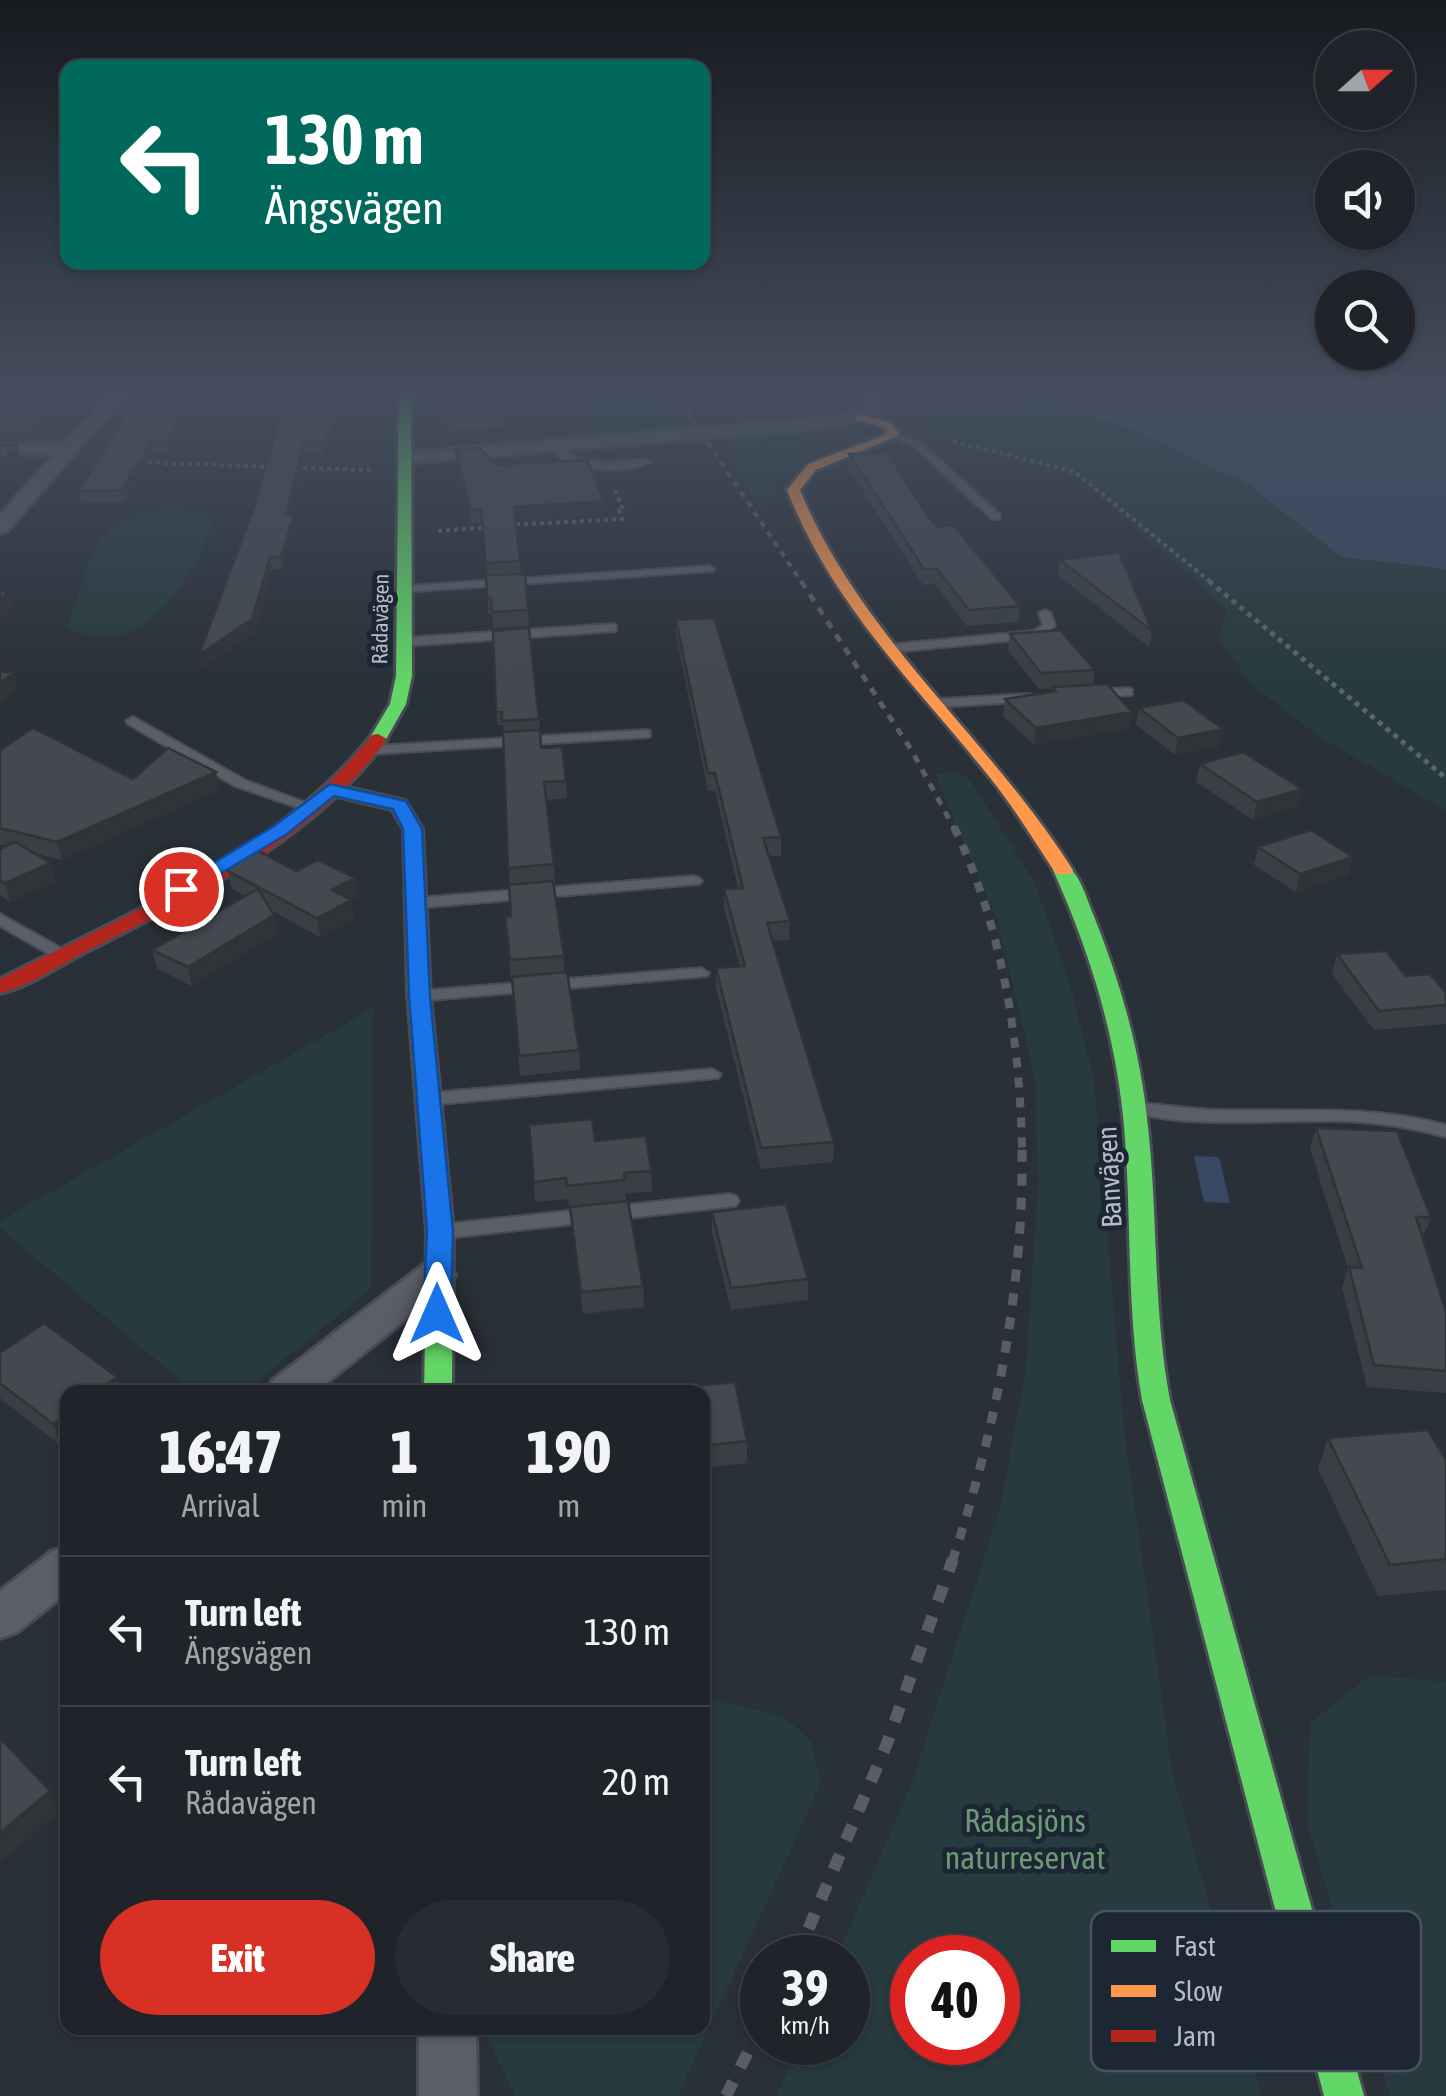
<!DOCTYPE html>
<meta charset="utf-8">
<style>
body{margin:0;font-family:"Asap Condensed",sans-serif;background:#282c32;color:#f1f3f6;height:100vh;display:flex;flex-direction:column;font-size:38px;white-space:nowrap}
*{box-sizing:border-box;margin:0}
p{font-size:32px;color:#a2a4a8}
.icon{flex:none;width:55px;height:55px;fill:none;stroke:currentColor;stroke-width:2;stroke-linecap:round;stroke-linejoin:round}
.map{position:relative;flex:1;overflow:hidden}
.panel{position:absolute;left:60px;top:1385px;width:650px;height:650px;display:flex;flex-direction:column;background:#20242a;border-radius:20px;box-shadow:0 2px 8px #0004,0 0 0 2px #3d4147}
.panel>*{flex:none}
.banner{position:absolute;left:60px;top:60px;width:650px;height:210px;border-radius:20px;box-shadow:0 2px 8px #0004,0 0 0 2px #3d4147;background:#00695c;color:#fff;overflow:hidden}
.needle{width:65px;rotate:69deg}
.tools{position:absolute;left:1315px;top:30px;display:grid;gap:20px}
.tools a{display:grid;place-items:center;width:100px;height:100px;border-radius:50%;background:#20242a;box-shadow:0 2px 8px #0004,0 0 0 2px #3d4147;font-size:50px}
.speed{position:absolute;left:740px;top:1935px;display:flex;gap:20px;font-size:50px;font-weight:700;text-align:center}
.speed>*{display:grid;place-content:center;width:130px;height:130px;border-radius:50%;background:#20242a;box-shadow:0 2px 8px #0004,0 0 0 2px #3d4147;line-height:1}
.speed small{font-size:25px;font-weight:400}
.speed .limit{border:15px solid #d22;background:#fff;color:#111}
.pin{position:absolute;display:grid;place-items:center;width:85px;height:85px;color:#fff;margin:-42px;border:5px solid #fff;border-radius:50%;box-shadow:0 2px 10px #0007}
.me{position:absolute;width:110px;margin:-55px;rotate:0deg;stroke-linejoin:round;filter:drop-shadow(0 0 8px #0008)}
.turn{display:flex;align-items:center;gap:35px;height:210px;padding:0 40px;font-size:45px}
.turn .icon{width:130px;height:130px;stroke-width:2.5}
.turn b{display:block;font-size:70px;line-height:85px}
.eta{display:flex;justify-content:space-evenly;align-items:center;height:170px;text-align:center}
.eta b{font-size:60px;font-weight:800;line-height:70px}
.cta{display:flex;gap:20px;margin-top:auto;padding:20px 40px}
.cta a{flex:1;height:115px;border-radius:60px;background:#d93025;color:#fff;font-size:40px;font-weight:800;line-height:115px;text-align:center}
.cta a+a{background:#282c32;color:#f1f3f6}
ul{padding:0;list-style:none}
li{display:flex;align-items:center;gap:30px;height:150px;padding:0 40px;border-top:2px solid #3d4147}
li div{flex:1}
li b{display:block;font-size:38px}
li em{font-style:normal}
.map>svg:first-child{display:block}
.green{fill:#273a3e;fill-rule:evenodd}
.water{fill:#384963}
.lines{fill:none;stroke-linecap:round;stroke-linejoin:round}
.lane-casing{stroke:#484c53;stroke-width:4}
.street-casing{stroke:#484c53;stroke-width:6}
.fast-casing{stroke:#484c53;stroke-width:6}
.slow-casing{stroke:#484c53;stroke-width:6}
.jam-casing{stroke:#484c53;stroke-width:6}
.path-far1{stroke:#5d636a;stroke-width:4;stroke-dasharray:4 4;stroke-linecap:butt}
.path{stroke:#5d636a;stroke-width:5;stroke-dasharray:5 5;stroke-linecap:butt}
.lane{fill:#5a5e66;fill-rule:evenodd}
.street{fill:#5a5e66;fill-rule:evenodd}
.fast{fill:#63d668;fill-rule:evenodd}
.slow{fill:#ff974d;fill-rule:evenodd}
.jam{fill:#b3261e;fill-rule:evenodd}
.rail-far4{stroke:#595d64;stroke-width:4;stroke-dasharray:6 6;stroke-linecap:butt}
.rail-far3{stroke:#595d64;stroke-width:5;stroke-dasharray:8 8;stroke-linecap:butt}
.rail-far2{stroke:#595d64;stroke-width:8;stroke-dasharray:10 10;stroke-linecap:butt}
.rail-far1{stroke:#595d64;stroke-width:9;stroke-dasharray:12 12;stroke-linecap:butt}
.rail{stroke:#595d64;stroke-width:12;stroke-dasharray:16 16;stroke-linecap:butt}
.wall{fill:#3a3f45}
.shaded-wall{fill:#303338}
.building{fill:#444950;stroke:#303338;stroke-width:2.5}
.route{fill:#1a73e8;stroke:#114b97;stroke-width:2.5}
.labels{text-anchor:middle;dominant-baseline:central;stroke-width:10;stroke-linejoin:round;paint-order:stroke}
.far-street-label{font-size:22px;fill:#b4bcc9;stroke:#1d2633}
.street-label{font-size:28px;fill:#b4bcc9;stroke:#1d2633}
.near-park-label{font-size:32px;fill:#6b9a76;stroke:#1d2633}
.key{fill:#1d2633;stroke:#4a5360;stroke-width:2.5}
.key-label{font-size:28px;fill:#b4bcc9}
</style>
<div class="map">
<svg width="1446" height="2096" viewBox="0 0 1446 2096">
<rect width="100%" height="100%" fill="#2a3038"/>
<path class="green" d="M 562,392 L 655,392 L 674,427 C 651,442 620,443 593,437 Z
M 880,392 L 1446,392 L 1446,811 L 1314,733 L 1253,686 L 1219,640 L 1227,610 L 1092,488 L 1065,471 L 923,428 Z
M 805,431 L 811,458 L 776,478 L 771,505 L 757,505 L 721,441 Z
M 165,510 L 205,513 L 214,518 C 195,580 142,664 68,628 C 69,616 75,609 78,598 C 89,544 106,517 165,510 Z
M 951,770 L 969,778 L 1034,881 L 1069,980 L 1094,1079 L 1124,1429 L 1172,1770 L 1262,2096 L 776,2096 L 801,2043 L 848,2042 L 848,1958 L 837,1957 L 911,1785 L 1000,1508 L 1026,1369 L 1038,1184 L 1035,1079 L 998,921 L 935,775 ZM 912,1958 L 998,1958 L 998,2042 L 912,2042 Z
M 373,1008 L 371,1289 L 244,1392 L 194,1392 L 0,1228 L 0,1221 Z
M 1370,1675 L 1446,1682 L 1446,2096 L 1390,2096 L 1307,1824 L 1310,1723 Z
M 703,1698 L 782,1715 L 811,1741 L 821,1783 L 678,2096 L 515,2096 L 483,2028 L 702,2028 Z"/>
<path class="water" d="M 1003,392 L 1446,392 L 1446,569 L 1342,557 L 1247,484 L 1124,426 Z
M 1194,1156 L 1219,1157 L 1230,1203 L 1204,1202 Z"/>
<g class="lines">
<defs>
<path id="lane" d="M 891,433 L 920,442 L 1000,515 L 1000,519 L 992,519 L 914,446 L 891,437 Z
M 551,446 L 557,446 C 583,468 615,462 646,459 L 651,462 C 622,475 575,472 551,450 Z
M 709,566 L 715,569 L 713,571 L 404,592 L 398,589 L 404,586 Z
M 1045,610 L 1051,613 L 1055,626 L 1036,638 L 895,652 L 889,648 L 895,644 L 1033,631 L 1043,625 L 1039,613 Z
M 612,624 L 616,625 L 616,631 L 404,646 L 398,642 L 404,638 Z
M 1128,688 L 1132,689 L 1132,695 L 1093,698 L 1087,694 L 1093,690 Z
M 1028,694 L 1033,695 L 1033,701 L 940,707 L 934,703 L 940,699 Z
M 133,717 L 245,780 L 317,807 L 310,811 L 305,810 L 235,786 L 128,724 L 126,721 Z
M 645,730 L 650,731 L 650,737 L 373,754 L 366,750 L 373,746 Z
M 694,876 L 699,878 L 702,881 L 699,884 L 416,908 L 408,903 L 416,898 Z
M 0,914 L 68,952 L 70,955 L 62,960 L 56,958 L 0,926 Z
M 701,968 L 709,973 L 707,976 L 419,1001 L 411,996 L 419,991 Z
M 712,1069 L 721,1074 L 718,1078 L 429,1105 L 420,1099 L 429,1093 Z
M 1139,1103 C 1165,1105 1190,1109 1216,1110 C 1294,1112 1369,1104 1446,1125 L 1446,1137 C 1408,1127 1371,1121 1332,1121 C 1266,1120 1197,1128 1133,1113 L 1130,1109 Z
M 729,1194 L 736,1196 L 739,1201 L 736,1206 L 446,1238 L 439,1236 L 436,1231 L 439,1226 L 446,1224 Z"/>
<path id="street" d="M 111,392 L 128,392 L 7,531 L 0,533 L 0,515 L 55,454 L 0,454 L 0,444 L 65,444 Z
M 860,392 L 876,392 L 882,401 L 877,415 L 835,427 L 406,463 L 397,458 L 406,453 L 834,417 L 864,408 L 866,401 Z
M 436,1262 L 449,1265 L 455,1275 L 449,1285 L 315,1392 L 267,1392 L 272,1381 L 423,1265 Z
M 68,1546 L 68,1592 L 17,1632 L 0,1638 L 0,1591 L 52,1551 Z
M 419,2028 L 476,2028 L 477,2096 L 419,2096 Z"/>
<path id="fast" d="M 399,392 L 411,392 L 412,676 L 406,704 L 384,743 L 378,744 L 369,739 L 390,704 L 396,676 Z
M 331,784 L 405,801 L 422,829 L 430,996 L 453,1231 L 452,1392 L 424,1392 L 427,1231 L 408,996 L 404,829 L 392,809 L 325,793 L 322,789 Z
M 1063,864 C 1079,869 1087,900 1093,914 C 1121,983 1141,1054 1148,1127 C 1158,1218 1153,1310 1170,1400 L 1364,2096 L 1324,2096 L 1142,1400 C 1126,1309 1132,1218 1124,1126 C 1116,1036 1090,952 1053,870 Z"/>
<path id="slow" d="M 858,414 L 891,423 L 900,435 L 816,470 L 800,490 C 862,639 987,735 1073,870 L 1070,874 L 1056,874 C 1035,842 1015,809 991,779 C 913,681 834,608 787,490 L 808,464 L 887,434 L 883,427 L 854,419 Z"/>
<path id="jam" d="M 378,734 L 387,739 C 315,838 196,896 89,950 C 61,964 31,986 0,993 L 0,979 C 130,913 280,852 372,735 Z"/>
</defs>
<use href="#lane" class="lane-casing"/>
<use href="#street" class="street-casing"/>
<use href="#fast" class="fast-casing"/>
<use href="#slow" class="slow-casing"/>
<use href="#jam" class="jam-casing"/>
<path class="path-far1" d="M 558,392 L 571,418
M 953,441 L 1075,472 L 1212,583
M 140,462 L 272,467
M 295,468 L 372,470
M 508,525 L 622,519 L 619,510 L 623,509 L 613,487
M 438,531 L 490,527"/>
<path class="path" d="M 1209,581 L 1446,778"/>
<use href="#lane" class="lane"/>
<use href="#street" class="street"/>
<use href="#fast" class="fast"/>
<use href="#slow" class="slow"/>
<use href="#jam" class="jam"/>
<path class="rail-far4" d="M 674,392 L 802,583"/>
<path class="rail-far3" d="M 801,581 L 912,751 L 955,830"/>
<path class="rail-far2" d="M 954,827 C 1002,926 1020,1040 1022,1149"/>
<path class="rail-far1" d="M 952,1562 C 996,1429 1024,1287 1022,1146"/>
<path class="rail" d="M 796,1958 L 886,1746 L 953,1559
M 726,2096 L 762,2024"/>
</g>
<path class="wall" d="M 0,392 L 82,392 L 37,440 L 0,441 Z
M 134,392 L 291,392 L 191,410 L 168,453 L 154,453 L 124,502 L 81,503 L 79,491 L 127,415 L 125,404 Z
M 316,392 L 352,392 L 348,416 L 324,454 L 306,454 L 291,514 L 296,526 L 283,569 L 272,570 L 254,632 L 201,668 L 306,407 Z
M 438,392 L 493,401 L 507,427 L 508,441 L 454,445 L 451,435 L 443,436 Z
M 456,450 L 494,465 L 604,501 L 605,514 L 515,520 L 521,574 L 525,574 L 529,626 L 493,628 L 492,614 L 488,614 L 487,575 L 482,523 L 471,523 L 458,462 Z
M 849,454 L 926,514 L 1020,606 L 1018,622 L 967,626 L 935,584 L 923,585 L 848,468 Z
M 1060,560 L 1152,631 L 1149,647 L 1058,575 Z
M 676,620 L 781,837 L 781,856 L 769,856 L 790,921 L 789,940 L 773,941 L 834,1142 L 833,1162 L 761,1169 L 716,988 L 716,968 L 740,966 L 724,908 L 724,889 L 738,888 L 715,791 L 708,791 L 676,636 Z
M 493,631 L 539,719 L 541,748 L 566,781 L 567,798 L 546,800 L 554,864 L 555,883 L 554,883 L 565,972 L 579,1050 L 580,1070 L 520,1076 L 505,917 L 511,916 L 503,732 L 503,725 L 497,725 Z
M 1010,634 L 1095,670 L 1093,685 L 1129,729 L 1034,745 L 1003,716 L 1005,699 L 1052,691 L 1052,689 L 1039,689 L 1008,650 Z
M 1139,708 L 1220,747 L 1175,755 L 1136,725 Z
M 0,750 L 133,779 L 220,790 L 62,860 L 33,853 L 56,882 L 10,902 L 0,895 L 0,849 L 5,846 L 0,845 Z
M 1200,764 L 1302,789 L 1297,807 L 1253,820 L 1196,782 Z
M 1258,847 L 1349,875 L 1296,892 L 1254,865 Z
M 228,871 L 296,871 L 355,878 L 357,897 L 351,900 L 354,919 L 320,937 L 272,911 L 274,915 L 278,934 L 192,986 L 157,969 L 152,950 L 245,896 L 232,889 Z
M 1337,954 L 1406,976 L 1446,993 L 1446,1024 L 1374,1030 L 1332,974 Z
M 529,1125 L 595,1141 L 651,1171 L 652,1191 L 625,1194 L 643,1286 L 644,1307 L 583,1314 L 568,1199 L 535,1202 Z
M 1316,1128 L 1431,1217 L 1423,1238 L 1446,1312 L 1446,1393 L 1367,1387 L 1342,1288 L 1348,1268 L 1310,1149 Z
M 712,1212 L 808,1279 L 808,1300 L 731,1310 L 712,1233 Z
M 44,1323 L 60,1445 L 0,1398 L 0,1353 Z
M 702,1392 L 747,1441 L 747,1463 L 702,1468 Z
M 1328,1438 L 1446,1460 L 1446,1590 L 1378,1596 L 1318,1469 Z"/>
<path class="shaded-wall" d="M 68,392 L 82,392 L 37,440 L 34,428 Z
M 229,392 L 291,392 L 191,410 L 168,453 L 165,442 L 189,399 Z
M 349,392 L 352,392 L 348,416 L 324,454 L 323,443 Z
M 507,427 L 508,441 L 454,445 L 452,432 Z
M 152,442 L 154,453 L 124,502 L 121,490 Z
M 304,443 L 306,454 L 288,527 L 286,515 Z
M 17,445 L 20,458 L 0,479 L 0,463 Z
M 604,501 L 605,514 L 515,520 L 514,507 Z
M 294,514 L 296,526 L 283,569 L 281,557 Z
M 270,557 L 272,570 L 254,632 L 201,668 L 199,655 Z
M 8,591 L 12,606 L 0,621 L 0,600 Z
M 14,673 L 18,689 L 0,703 L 0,683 Z
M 1132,712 L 1129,729 L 1034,745 L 1036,728 Z
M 1223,729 L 1220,747 L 1175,755 L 1178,738 Z
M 216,772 L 220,790 L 62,860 L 57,842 Z
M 1302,789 L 1297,807 L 1253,820 L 1257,802 Z
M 1353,857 L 1349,875 L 1296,892 L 1300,874 Z
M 51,863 L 56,882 L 10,902 L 5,883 Z
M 355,878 L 357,897 L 351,900 L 354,919 L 320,937 L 317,918 L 332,890 Z
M 274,915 L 278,934 L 192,986 L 188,967 Z
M 117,1377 L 122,1392 L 96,1392 Z
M 68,1413 L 68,1440 L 60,1445 L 53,1424 Z
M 50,1791 L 60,1812 L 0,1863 L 0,1833 Z"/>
<path class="building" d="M 0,392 L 68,392 L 34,428 L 0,429 Z
M 134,392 L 229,392 L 189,399 L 165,442 L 152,442 L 121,490 L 79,491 L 134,403 L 125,404 Z
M 316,392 L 349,392 L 346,406 L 323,443 L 304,443 L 286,515 L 294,514 L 281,557 L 270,557 L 252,619 L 199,655 L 253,510 L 285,402 L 306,407 Z
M 438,392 L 491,392 L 493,401 L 502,401 L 507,427 L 452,432 L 450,422 L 441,423 Z
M 0,445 L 17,445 L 0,463 Z
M 480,448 L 494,465 L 587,460 L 604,501 L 514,507 L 520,561 L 486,563 L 481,509 L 470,510 L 456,450 Z
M 888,453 L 926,514 L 937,527 L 953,525 L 1020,606 L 969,610 L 937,569 L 924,569 L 849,454 Z
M 1119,552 L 1152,631 L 1060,560 Z
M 525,574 L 528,610 L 492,612 L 491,598 L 487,598 L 486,575 Z
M 0,591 L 8,591 L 0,600 Z
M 714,618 L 781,837 L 763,838 L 790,921 L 767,923 L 834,1142 L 761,1148 L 716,968 L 745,966 L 724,889 L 743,888 L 715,773 L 708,773 L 676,620 Z
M 529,628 L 539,719 L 502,721 L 502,712 L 496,712 L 493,631 Z
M 1060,630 L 1095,670 L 1041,673 L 1010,634 Z
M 0,671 L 14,673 L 0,683 Z
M 1107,684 L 1132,712 L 1036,728 L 1005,699 L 1056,691 L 1053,687 Z
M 1183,700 L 1223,729 L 1178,738 L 1139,708 Z
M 33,728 L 133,779 L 168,748 L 216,772 L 57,842 L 0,828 L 0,750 Z
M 540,730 L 541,748 L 562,747 L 566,781 L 544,782 L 554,864 L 508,868 L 503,732 Z
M 1243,752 L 1302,789 L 1257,802 L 1200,764 Z
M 1311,830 L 1353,857 L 1300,874 L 1258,847 Z
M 15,842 L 51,863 L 5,883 L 0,880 L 0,849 Z
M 253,848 L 296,871 L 318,860 L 355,878 L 332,890 L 351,900 L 317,918 L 228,871 L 234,860 Z
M 553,881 L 564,956 L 510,960 L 505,917 L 511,916 L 509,885 Z
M 258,889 L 274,915 L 188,967 L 152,950 Z
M 1386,951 L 1406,976 L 1430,974 L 1446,993 L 1446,1005 L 1379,1011 L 1337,954 Z
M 567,972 L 579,1050 L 519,1056 L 512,977 Z
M 592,1119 L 595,1141 L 646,1136 L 651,1171 L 624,1173 L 625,1180 L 567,1186 L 566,1178 L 534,1182 L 529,1125 Z
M 1316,1128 L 1397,1131 L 1431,1217 L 1416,1217 L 1446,1312 L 1446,1371 L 1374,1365 L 1349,1267 L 1362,1268 Z
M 628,1201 L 643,1286 L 581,1292 L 570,1207 Z
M 786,1204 L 808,1279 L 731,1288 L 712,1212 Z
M 44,1323 L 117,1377 L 96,1392 L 68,1392 L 68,1413 L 53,1424 L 0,1383 L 0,1353 Z
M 735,1382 L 747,1441 L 702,1446 L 702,1392 L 635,1392 Z
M 1428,1430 L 1446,1460 L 1446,1559 L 1390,1565 L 1328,1438 Z
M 0,1738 L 50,1791 L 0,1833 Z"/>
<linearGradient id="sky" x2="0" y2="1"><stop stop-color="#171a1f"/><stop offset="0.57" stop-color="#444e5e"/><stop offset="1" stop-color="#444e5e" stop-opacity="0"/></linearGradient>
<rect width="1446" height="685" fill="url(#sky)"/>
<path class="route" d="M 330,784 L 406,801 L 422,829 L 430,996 L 453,1231 L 451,1314 L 437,1324 L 423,1314 L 427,1231 L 409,996 L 403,829 L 393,809 L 334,796 L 287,834 L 188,893 L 171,889 L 274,826 Z"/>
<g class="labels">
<g class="far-street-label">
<text transform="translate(380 619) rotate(-89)">Rådavägen</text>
</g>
<g class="street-label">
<text transform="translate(1109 1177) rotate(-93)">Banvägen</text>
</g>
<g class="near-park-label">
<text x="1025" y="1820">Rådasjöns<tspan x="1025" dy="37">naturreservat</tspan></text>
</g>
</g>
<rect x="1091" y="1911" width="330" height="160" rx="15" class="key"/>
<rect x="1111" y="1940" width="45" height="12" fill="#63d668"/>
<rect x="1111" y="1985" width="45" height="12" fill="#ff974d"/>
<rect x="1111" y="2030" width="45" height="12" fill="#b3261e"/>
<g class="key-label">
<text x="1174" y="1956">Fast</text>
<text x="1174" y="2001">Slow</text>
<text x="1174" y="2046">Jam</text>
</g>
</svg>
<div class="tools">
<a><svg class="needle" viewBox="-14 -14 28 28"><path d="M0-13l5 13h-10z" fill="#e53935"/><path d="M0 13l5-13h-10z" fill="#a2a4a8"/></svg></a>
<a><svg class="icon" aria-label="sound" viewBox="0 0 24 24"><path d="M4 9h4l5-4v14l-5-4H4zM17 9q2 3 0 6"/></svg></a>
<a><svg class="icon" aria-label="search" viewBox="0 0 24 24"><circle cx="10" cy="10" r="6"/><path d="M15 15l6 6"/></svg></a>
</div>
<div class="speed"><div>39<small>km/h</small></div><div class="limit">40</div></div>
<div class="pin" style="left:181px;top:889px;background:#d93025"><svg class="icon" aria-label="arrive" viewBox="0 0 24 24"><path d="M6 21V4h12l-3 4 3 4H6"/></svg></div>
<svg class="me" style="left:437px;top:1314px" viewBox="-20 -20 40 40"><path d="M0-17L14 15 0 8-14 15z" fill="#1a73e8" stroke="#fff" stroke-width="4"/></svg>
<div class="banner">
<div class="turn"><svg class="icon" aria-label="left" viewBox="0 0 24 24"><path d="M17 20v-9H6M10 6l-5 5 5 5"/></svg><div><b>130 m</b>Ängsvägen</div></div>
</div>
<section class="panel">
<div class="eta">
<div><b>16:47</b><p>Arrival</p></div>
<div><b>1</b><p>min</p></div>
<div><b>190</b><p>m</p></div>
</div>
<ul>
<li><svg class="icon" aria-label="left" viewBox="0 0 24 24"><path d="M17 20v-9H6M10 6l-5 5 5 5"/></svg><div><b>Turn left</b><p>Ängsvägen</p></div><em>130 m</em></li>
<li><svg class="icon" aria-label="left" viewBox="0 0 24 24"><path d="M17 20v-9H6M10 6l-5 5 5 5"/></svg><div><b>Turn left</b><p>Rådavägen</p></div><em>20 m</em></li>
</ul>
<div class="cta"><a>Exit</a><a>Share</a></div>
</section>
</div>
